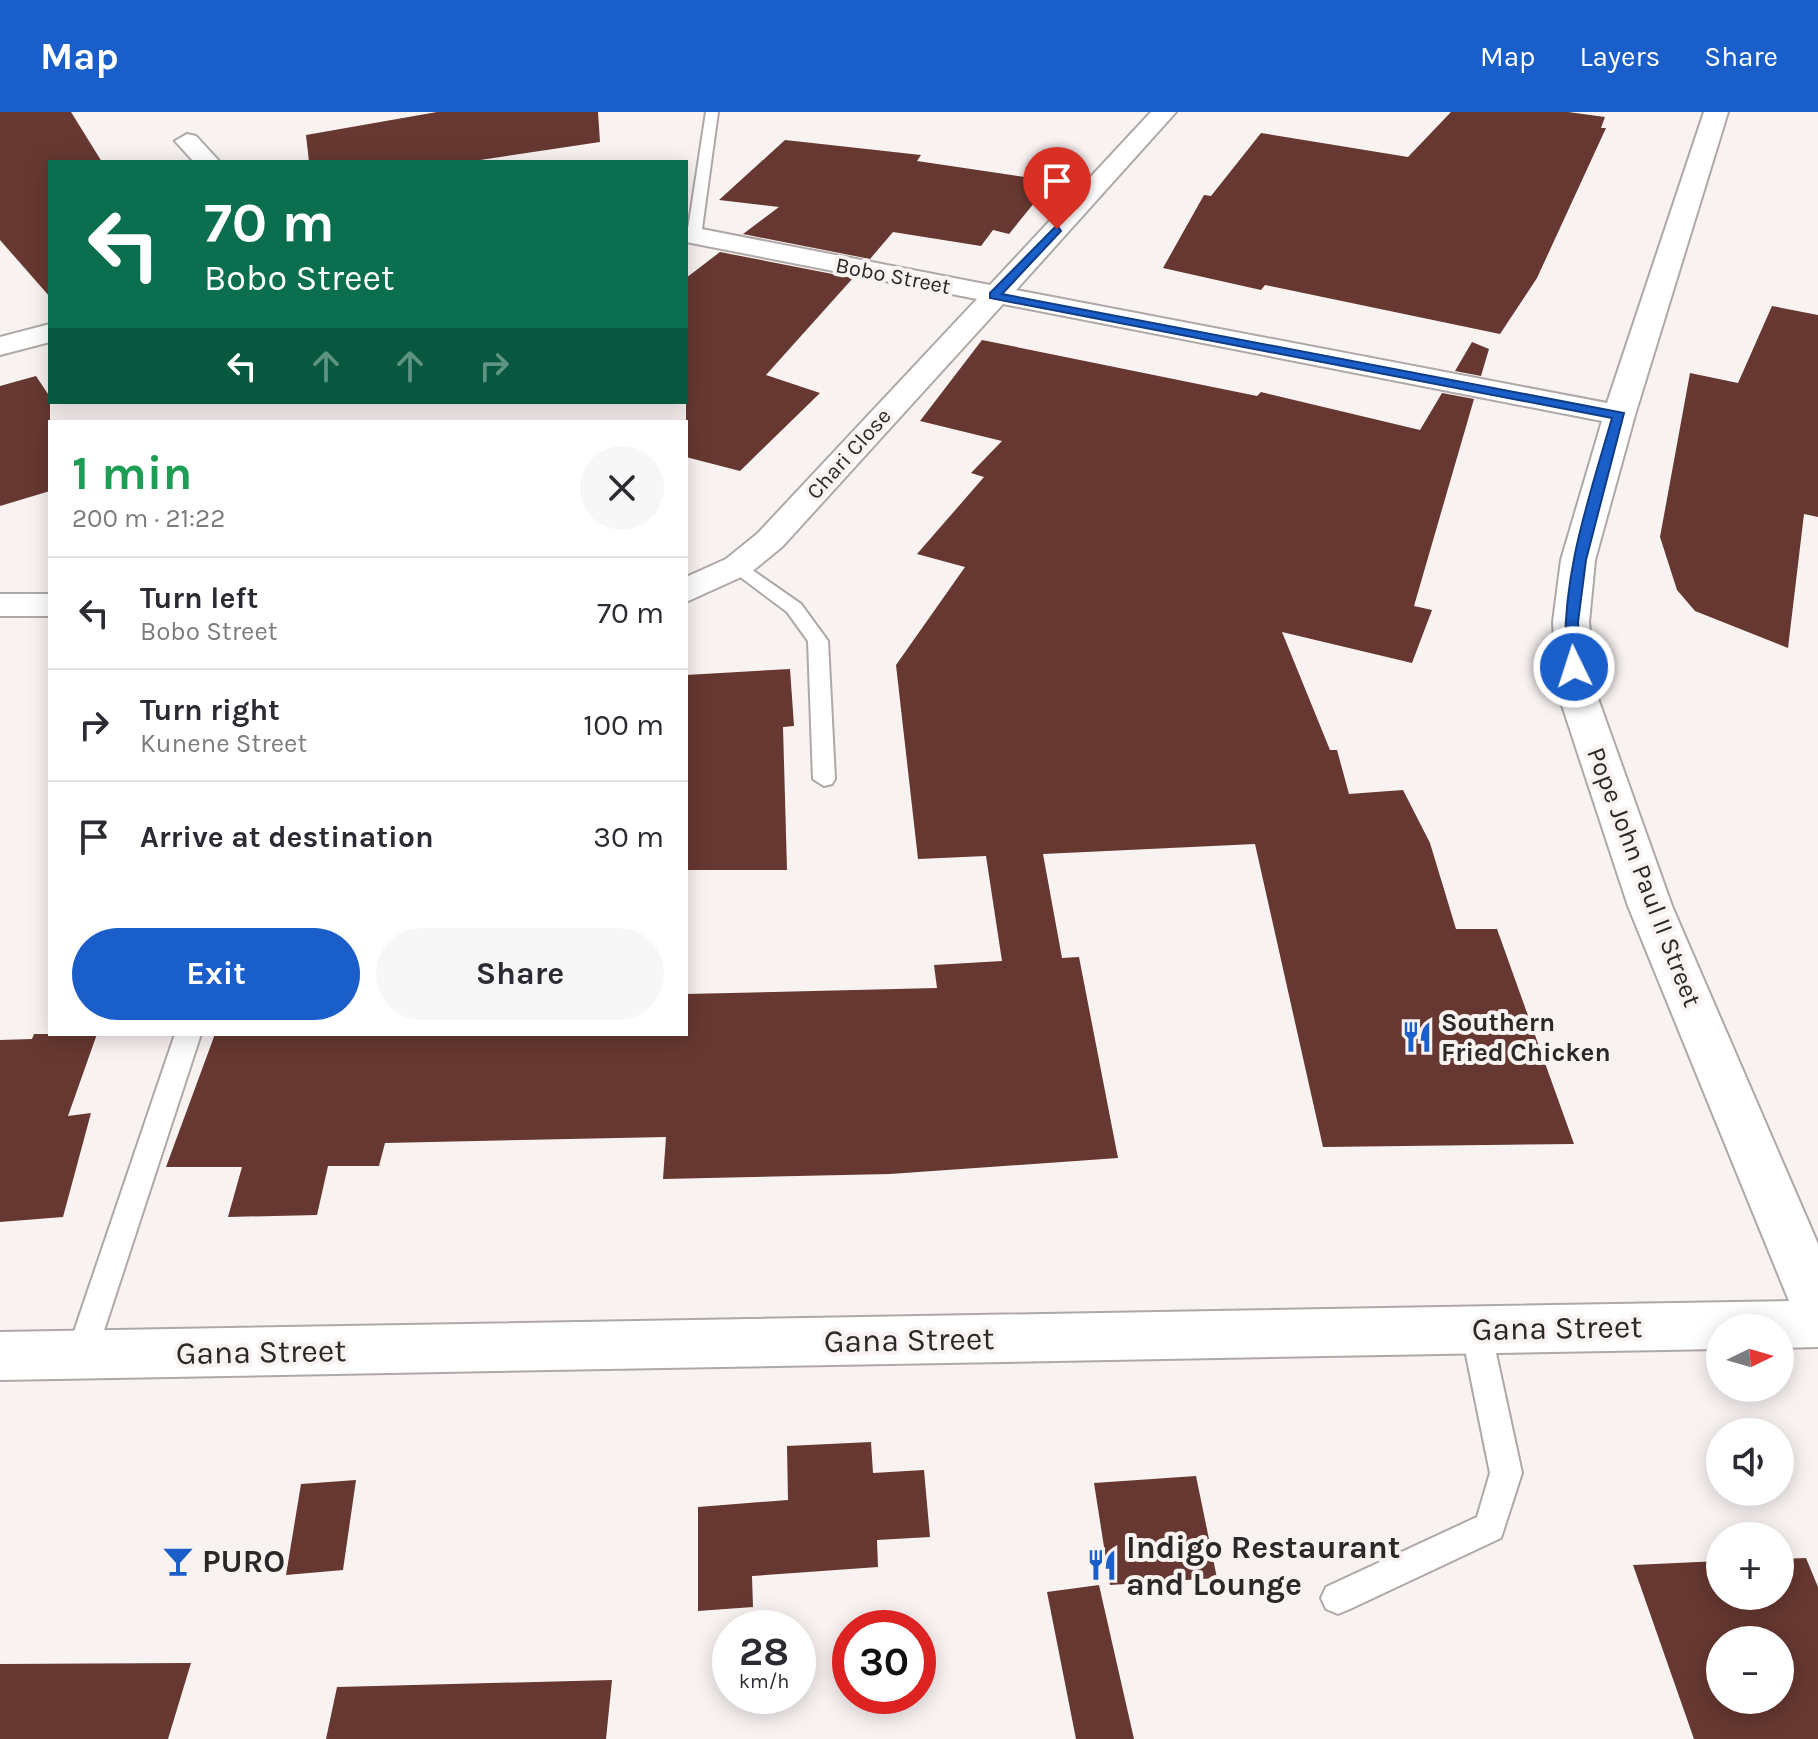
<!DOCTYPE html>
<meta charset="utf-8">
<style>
body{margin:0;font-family:Karla,sans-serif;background:#f7f7f7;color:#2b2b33;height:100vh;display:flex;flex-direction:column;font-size:30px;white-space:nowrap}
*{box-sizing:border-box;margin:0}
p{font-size:26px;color:#7c7c81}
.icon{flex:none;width:44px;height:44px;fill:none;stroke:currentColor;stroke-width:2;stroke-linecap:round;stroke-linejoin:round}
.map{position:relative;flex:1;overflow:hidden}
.panel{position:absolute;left:48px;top:308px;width:640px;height:616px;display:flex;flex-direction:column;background:#fff;border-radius:0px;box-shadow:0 4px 20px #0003}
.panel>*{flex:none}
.hud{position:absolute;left:48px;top:48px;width:640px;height:244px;border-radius:0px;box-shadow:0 4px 20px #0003;background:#0b6e4f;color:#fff;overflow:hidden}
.needle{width:52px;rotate:85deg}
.tools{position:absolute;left:1706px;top:1202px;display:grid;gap:16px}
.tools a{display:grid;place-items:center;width:88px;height:88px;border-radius:50%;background:#fff;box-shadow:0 4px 20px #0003;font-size:40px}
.speed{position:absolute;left:712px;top:1498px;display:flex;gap:16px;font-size:40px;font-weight:700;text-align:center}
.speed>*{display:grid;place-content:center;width:104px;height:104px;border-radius:50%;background:#fff;box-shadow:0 4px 20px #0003;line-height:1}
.speed small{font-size:20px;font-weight:400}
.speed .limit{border:12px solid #d22;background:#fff;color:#111}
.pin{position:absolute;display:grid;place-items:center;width:68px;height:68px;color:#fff;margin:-82px -34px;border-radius:50% 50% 50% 0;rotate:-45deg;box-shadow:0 0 8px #0007}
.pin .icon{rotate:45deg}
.me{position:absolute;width:88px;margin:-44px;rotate:356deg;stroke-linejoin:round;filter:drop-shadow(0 0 6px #0008)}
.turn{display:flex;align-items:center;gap:28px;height:168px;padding:0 24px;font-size:36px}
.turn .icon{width:104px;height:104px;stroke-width:2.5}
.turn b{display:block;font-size:56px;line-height:68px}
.lanes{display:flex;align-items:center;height:76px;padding:0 24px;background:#0003;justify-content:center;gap:40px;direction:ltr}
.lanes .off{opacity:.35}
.round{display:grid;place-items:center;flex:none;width:84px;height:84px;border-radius:42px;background:#f7f7f7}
.overview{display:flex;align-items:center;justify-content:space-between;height:136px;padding:0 24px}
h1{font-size:48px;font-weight:700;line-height:60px;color:#1e9e55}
.button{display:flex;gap:16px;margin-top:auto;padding:16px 24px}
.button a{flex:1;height:92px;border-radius:48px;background:#195ec9;color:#fff;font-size:32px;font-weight:700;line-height:92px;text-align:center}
.button a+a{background:#f7f7f7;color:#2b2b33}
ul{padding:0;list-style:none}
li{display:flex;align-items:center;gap:24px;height:112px;padding:0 24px;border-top:2px solid #e1e1e2}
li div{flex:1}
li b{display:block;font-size:30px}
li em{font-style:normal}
header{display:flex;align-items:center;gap:48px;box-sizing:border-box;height:112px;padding:0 40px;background:#195ec9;color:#fff}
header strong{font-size:38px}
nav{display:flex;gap:44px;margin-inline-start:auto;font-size:28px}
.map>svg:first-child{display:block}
.building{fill:#663831;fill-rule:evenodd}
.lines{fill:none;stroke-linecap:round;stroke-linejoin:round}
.service-casing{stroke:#aea8a7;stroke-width:4}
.minor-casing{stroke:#aea8a7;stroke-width:4}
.service{fill:#fff;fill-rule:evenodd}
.minor{fill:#fff;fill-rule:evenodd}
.route{fill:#195ec9;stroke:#103d83;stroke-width:2}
.labels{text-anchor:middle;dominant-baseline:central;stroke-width:8;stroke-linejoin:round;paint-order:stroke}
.far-street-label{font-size:22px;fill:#2a2828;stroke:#f8f2f1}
.street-label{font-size:26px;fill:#2a2828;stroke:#f8f2f1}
.poi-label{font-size:26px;font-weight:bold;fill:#2a2828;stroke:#f8f2f1;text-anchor:start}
.near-street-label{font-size:32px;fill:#2a2828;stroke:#f8f2f1}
.near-poi-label{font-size:32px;font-weight:bold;fill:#2a2828;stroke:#f8f2f1;text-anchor:start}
</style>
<header>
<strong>Map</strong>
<nav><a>Map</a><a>Layers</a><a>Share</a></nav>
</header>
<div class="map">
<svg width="1818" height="1627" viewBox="0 0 1818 1627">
<rect width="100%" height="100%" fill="#f8f2f1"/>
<path class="building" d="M 0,0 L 71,0 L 102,50 L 50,50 L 50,185 L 0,128 Z
M 437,0 L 598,0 L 600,30 L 467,50 L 309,50 L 306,23 Z
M 1451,0 L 1568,0 L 1605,5 L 1601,16 L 1606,16 L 1537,166 L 1500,222 L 1265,173 L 1261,178 L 1163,156 L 1204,83 L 1211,84 L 1261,21 L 1408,45 Z
M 785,28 L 921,43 L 917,49 L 1052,69 L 1009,122 L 993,118 L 981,134 L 893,120 L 870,147 L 743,122 L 779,95 L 719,88 Z
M 720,140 L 853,166 L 766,263 L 820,281 L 740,359 L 686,345 L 686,166 Z
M 1772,194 L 1818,203 L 1818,405 L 1804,402 L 1788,536 L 1695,499 L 1677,478 L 1660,425 L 1690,261 L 1738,271 Z
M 982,228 L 1257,284 L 1261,280 L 1420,318 L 1442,281 L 1474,287 L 1414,494 L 1432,498 L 1412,551 L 1282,520 L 1330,638 L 1337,638 L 1349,682 L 1403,678 L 1430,731 L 1456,817 L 1497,817 L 1574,1032 L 1323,1035 L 1255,732 L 1043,742 L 1062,846 L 1079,845 L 1118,1046 L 890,1062 L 663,1067 L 666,1025 L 385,1031 L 379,1054 L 328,1054 L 317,1103 L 228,1105 L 242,1055 L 166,1055 L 215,922 L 686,922 L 686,882 L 937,876 L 934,853 L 1002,849 L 986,744 L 918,747 L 896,553 L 965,455 L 917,442 L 984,365 L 971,361 L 1002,329 L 920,309 Z
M 1472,230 L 1489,237 L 1481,264 L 1455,259 Z
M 36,264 L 50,285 L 50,379 L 0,394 L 0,274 Z
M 790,557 L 794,614 L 783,615 L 787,758 L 686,758 L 686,563 Z
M 34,922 L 97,922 L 68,1004 L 91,1001 L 63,1105 L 0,1110 L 0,928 L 32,927 Z
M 871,1330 L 873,1361 L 924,1358 L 930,1425 L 877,1428 L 878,1455 L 752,1464 L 753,1495 L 698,1499 L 698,1395 L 788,1388 L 787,1334 Z
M 1196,1364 L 1217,1466 L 1110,1473 L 1094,1371 Z
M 356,1368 L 343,1458 L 286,1463 L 301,1372 Z
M 1806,1446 L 1818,1475 L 1818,1627 L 1694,1627 L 1633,1453 L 1720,1449 L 1720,1484 L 1780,1484 L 1780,1447 ZM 1720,1528 L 1780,1528 L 1780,1588 L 1720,1588 Z
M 1099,1473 L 1134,1627 L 1076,1627 L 1047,1480 Z
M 191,1551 L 168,1627 L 0,1627 L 0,1552 Z
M 612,1568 L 606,1627 L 326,1627 L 337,1575 Z"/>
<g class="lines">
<defs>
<path id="service" d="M 706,0 L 718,0 L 701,124 L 694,128 L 687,124 Z
M 738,448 L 801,492 L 828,529 L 835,667 L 832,672 L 824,674 L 813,667 L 808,529 L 787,500 L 731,458 L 731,450 Z
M 175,922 L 201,922 L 96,1243 L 92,1252 L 81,1256 L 70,1252 L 66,1243 Z
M 1476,1205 L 1486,1209 L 1491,1218 L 1522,1361 L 1501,1426 L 1350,1497 L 1338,1502 L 1326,1497 L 1321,1486 L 1326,1475 L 1477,1405 L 1490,1361 L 1461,1218 L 1466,1209 Z"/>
<path id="minor" d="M 1151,0 L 1176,0 L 1016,178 L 1607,291 L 1704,0 L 1728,0 L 1635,303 L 1595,448 L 1589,510 L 1595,578 L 1672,794 L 1818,1132 L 1818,1235 L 1780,1236 L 1780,1216 L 1720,1216 L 1720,1237 L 0,1268 L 0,1220 L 1789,1189 L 1628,794 L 1557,578 L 1553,510 L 1561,448 L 1602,309 L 1003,192 L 782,435 L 750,461 L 686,490 L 686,465 L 726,447 L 758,421 L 977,187 L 686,130 L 686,114 L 990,173 Z
M 187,22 L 196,24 L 220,50 L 194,50 L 175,29 Z
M 50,212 L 50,230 L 0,243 L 0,225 Z
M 0,482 L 50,482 L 50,504 L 0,504 Z"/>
</defs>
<use href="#service" class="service-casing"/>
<use href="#minor" class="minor-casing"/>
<use href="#service" class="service"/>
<use href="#minor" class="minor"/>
</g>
<path class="route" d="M 1057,113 L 1061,119 L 1002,182 L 1624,301 L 1586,448 L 1578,510 L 1580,559 L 1566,555 C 1560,468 1588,389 1612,306 L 990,186 L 990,181 Z"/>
<defs>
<symbol id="restaurant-bare" viewBox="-9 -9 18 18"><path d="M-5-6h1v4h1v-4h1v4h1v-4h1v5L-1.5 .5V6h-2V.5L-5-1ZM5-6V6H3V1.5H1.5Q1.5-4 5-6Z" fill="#195ec9" stroke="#f8f2f1" stroke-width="2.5" paint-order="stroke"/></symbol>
<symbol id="bar-bare" viewBox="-9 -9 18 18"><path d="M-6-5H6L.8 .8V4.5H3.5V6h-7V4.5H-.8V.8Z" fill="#195ec9" stroke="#f8f2f1" stroke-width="2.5" paint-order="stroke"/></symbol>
</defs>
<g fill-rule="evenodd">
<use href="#restaurant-bare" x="1395" y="903" width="44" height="44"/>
<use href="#bar-bare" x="156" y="1427" width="44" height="44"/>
<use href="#restaurant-bare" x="1080" y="1431" width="44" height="44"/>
</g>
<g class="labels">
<g class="far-street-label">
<text transform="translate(893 164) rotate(11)">Bobo Street</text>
<text transform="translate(849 342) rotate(-48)">Chari Close</text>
</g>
<g class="street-label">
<text transform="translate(1644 765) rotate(69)">Pope John Paul II Street</text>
</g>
<g class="poi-label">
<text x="1441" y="910">Southern<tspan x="1441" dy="30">Fried Chicken</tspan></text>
</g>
<g class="near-street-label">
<text transform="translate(1557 1216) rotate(-1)">Gana Street</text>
<text transform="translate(909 1228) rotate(-1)">Gana Street</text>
<text transform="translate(261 1240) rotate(-1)">Gana Street</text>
</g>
<g class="near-poi-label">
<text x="1126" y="1435">Indigo Restaurant<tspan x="1126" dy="37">and Lounge</tspan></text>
<text x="202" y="1449">PURO</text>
</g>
</g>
</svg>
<div class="tools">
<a><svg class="needle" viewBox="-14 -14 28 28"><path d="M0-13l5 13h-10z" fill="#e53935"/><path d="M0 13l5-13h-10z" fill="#7c7c81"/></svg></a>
<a><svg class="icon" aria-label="sound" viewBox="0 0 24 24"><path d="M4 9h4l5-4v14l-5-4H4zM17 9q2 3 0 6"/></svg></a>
<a>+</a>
<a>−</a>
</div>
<div class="speed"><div>28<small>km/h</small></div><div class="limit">30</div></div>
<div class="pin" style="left:1057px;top:117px;background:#d93025"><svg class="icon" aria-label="arrive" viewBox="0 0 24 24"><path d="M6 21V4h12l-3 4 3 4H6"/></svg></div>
<svg class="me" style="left:1574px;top:555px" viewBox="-20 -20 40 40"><circle r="17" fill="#195ec9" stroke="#fff" stroke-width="3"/><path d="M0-11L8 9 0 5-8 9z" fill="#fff"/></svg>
<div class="hud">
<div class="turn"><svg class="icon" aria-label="left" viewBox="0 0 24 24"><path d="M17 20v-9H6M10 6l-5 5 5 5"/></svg><div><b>70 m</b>Bobo Street</div></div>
<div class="lanes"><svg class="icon" aria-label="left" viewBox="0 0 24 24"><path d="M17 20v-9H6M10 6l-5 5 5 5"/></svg><svg class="icon off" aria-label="ahead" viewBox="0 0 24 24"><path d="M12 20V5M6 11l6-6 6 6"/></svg><svg class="icon off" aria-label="ahead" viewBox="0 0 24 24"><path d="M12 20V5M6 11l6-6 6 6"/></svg><svg class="icon off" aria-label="right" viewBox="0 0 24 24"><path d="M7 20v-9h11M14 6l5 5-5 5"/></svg></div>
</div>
<section class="panel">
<div class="overview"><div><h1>1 min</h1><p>200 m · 21:22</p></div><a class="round"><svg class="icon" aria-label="close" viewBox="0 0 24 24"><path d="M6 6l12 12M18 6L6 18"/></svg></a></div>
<ul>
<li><svg class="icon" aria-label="left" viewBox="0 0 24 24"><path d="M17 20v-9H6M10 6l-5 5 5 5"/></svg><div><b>Turn left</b><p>Bobo Street</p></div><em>70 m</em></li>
<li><svg class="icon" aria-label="right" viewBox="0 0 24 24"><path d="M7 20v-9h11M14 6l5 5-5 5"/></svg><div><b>Turn right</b><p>Kunene Street</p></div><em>100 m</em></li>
<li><svg class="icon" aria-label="arrive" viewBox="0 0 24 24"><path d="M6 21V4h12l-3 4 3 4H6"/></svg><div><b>Arrive at destination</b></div><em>30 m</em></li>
</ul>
<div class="button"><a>Exit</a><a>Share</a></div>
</section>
</div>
